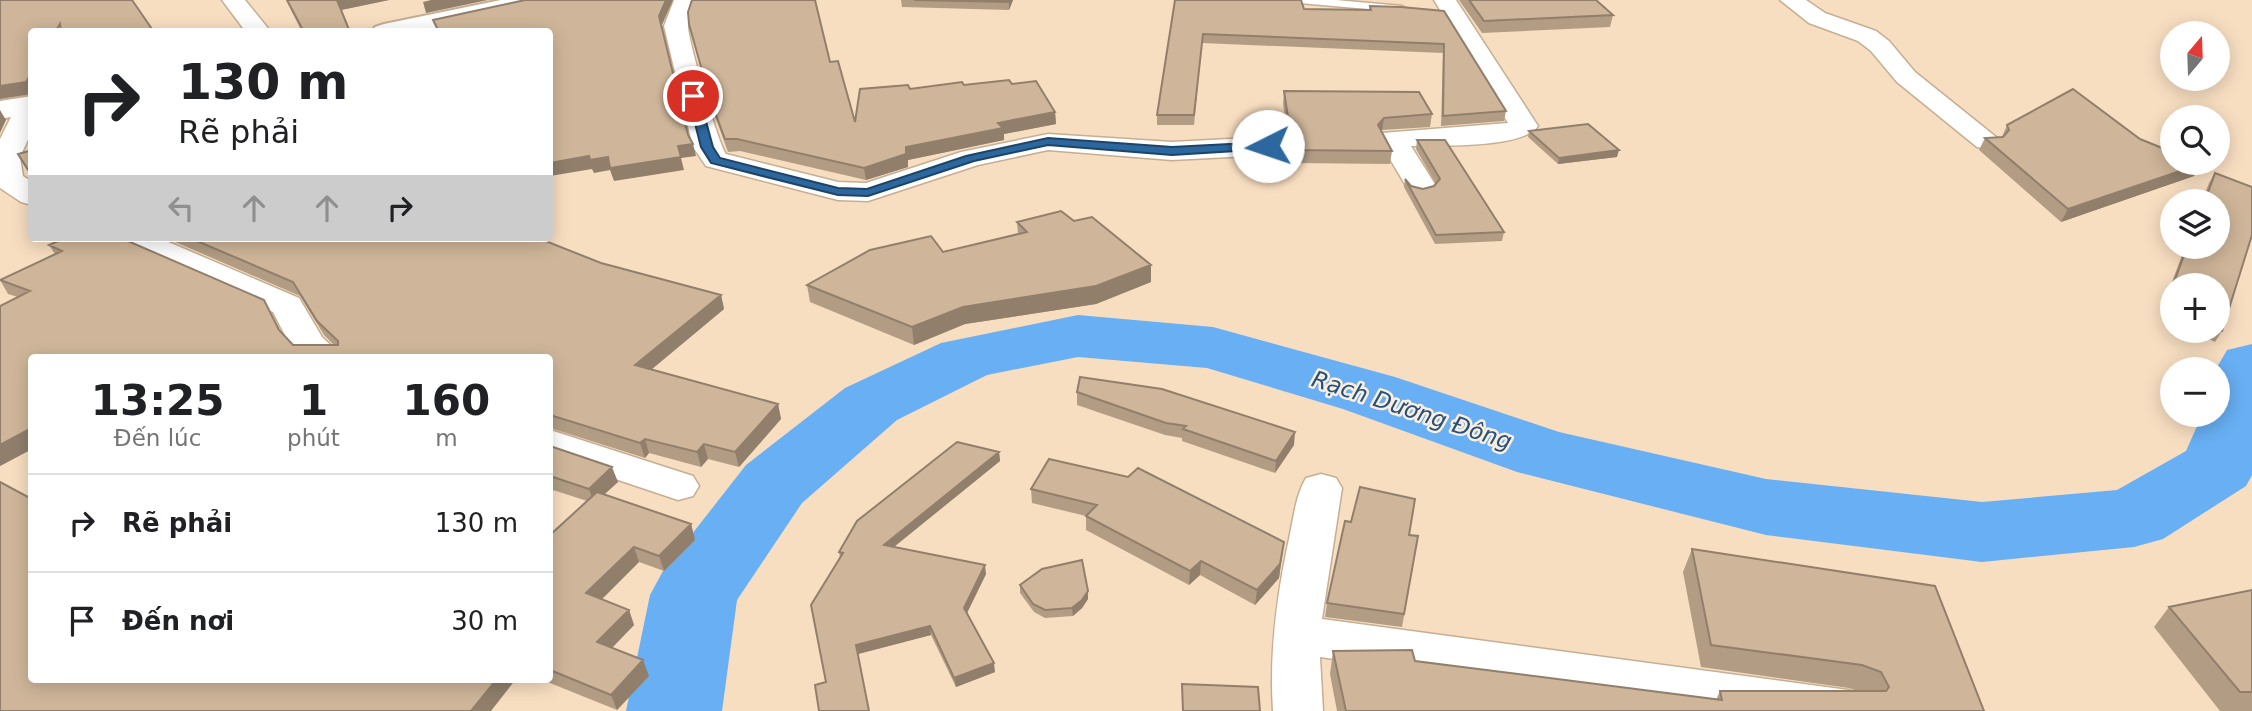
<!DOCTYPE html>
<html lang="vi">
<meta charset="utf-8">
<style>
body{margin:0;font-family:"DejaVu Sans",sans-serif;background:#f2f2f2;color:#202124;height:100vh;display:flex;flex-direction:column;font-size:26px;white-space:nowrap}
*{box-sizing:border-box;margin:0}
p{font-size:23px;color:#757577}
.icon{flex:none;width:38px;height:38px;fill:none;stroke:currentColor;stroke-width:2;stroke-linecap:round;stroke-linejoin:round}
.map{position:relative;flex:1;overflow:hidden}
.panel{position:absolute;left:28px;top:354px;width:525px;height:329px;display:flex;flex-direction:column;background:#fff;border-radius:7px;box-shadow:0 4px 18px #0003}
.panel>*{flex:none}
.guide{position:absolute;left:28px;top:28px;width:525px;height:214px;border-radius:7px;box-shadow:0 4px 18px #0003;background:#fff;color:#202124;overflow:hidden}
.needle{width:46px;rotate:19deg}
.buttons{position:absolute;left:2160px;top:21px;display:grid;gap:14px}
.buttons a{display:grid;place-items:center;width:70px;height:70px;border-radius:50%;background:#fff;box-shadow:0 4px 18px #0003;font-size:35px}
.pin{position:absolute;display:grid;place-items:center;width:60px;height:60px;color:#fff;margin:-30px;border:4px solid #fff;border-radius:50%;box-shadow:0 2px 7px #0007}
.me{position:absolute;width:77px;margin:-38px;rotate:266deg;stroke-linejoin:round;filter:drop-shadow(0 0 5px #0008)}
.turn{display:flex;align-items:center;gap:24px;height:147px;padding:0 35px;font-size:32px}
.turn .icon{width:91px;height:91px;stroke-width:2.5}
.turn b{display:block;font-size:49px;line-height:60px}
.lanes{display:flex;align-items:center;height:66px;padding:0 35px;background:#0003;justify-content:center;gap:35px;direction:ltr}
.lanes .off{opacity:.35}
.eta{display:flex;justify-content:space-evenly;align-items:center;height:119px;text-align:center}
.eta b{font-size:42px;font-weight:800;line-height:49px}
ul{padding:0;list-style:none}
li{display:flex;align-items:center;gap:21px;height:98px;padding:0 35px;border-top:2px solid #e0e0e0}
li div{flex:1}
li b{display:block;font-size:26px}
li em{font-style:normal}
.map>svg:first-child{display:block}
.lines{fill:none;stroke-linecap:round;stroke-linejoin:round}
.river{fill:#68aff3;fill-rule:evenodd}
.lane-casing{stroke:#c6ae92;stroke-width:3}
.street-casing{stroke:#c6ae92;stroke-width:3}
.primary-casing{stroke:#c6ae92;stroke-width:4}
.lane{fill:#fff;fill-rule:evenodd}
.street{fill:#fff;fill-rule:evenodd}
.primary{fill:#fff;fill-rule:evenodd}
.wall{fill:#b29d84}
.shaded-wall{fill:#917f6c}
.building{fill:#cfb69a;stroke:#917f6c;stroke-width:2}
.route{fill:#2c689f;stroke:#1d4467;stroke-width:2}
.labels{text-anchor:middle;dominant-baseline:central;stroke-width:5;stroke-linejoin:round;paint-order:stroke}
.water-label{font-size:23px;font-style:italic;fill:#215280;stroke:#fdeddc}
</style>
<div class="map">
<svg width="2252" height="711" viewBox="0 0 2252 711">
<rect width="100%" height="100%" fill="#f8dec1"/>
<g class="lines">
<path class="river" d="M 1078,315 L 1213,327 L 1395,377 L 1559,432 L 1766,479 L 1982,502 L 2117,490 L 2186,451 L 2202,415 L 2217,415 L 2216,369 L 2227,350 L 2252,344 L 2252,475 L 2246,486 L 2163,539 L 2134,547 L 1982,562 L 1766,535 L 1517,472 L 1343,409 L 1207,368 L 1078,357 L 987,375 L 897,420 L 802,503 L 737,600 L 722,711 L 626,711 L 650,595 L 663,571 L 746,465 L 845,388 L 941,343 Z"/>
<defs>
<path id="lane" d="M 1294,0 L 1336,0 L 1402,6 L 1407,9 L 1402,12 L 1299,3 Z"/>
<path id="street" d="M 222,0 L 245,0 L 271,32 L 246,32 Z
M 674,0 L 696,0 C 694,8 688,18 688,26 C 688,41 718,142 726,154 L 838,182 L 866,183 L 961,152 L 1048,134 L 1172,142 L 1268,137 L 1278,140 L 1282,146 L 1278,152 L 1268,155 L 1172,160 L 1048,150 L 978,165 L 868,201 L 838,200 L 706,166 L 693,147 L 664,26 Z
M 1434,0 L 1456,0 L 1538,126 C 1522,149 1439,145 1411,146 L 1436,186 L 1432,192 L 1421,195 L 1410,192 L 1406,186 L 1378,139 L 1382,133 L 1508,123 Z
M 1780,0 L 1806,0 L 1825,13 L 1876,31 L 1889,41 L 1915,72 L 2001,141 L 1997,147 L 1987,149 L 1977,147 L 1897,82 L 1871,51 L 1858,41 L 1809,23 Z
M 29,97 L 32,98 L 32,131 L 20,157 L 23,176 L 32,182 L 32,205 L 21,202 L 0,188 L 0,139 L 20,99 Z
M 116,238 L 159,238 L 299,298 L 322,337 L 343,357 L 302,357 L 289,343 L 273,312 L 121,245 Z
M 550,430 L 693,476 L 699,486 L 693,496 L 678,500 L 550,457 Z
M 1321,474 L 1336,478 L 1342,488 L 1322,619 L 1848,690 L 1866,696 L 1873,711 L 1700,711 L 1320,657 L 1323,711 L 1273,711 C 1269,651 1277,593 1290,534 C 1294,515 1296,495 1306,478 Z"/>
<path id="primary" d="M 501,0 L 547,0 L 543,5 L 421,32 L 372,32 L 375,27 L 384,24 Z
M 32,96 L 32,113 L 0,119 L 0,101 Z"/>
</defs>
<use href="#lane" class="lane-casing"/>
<use href="#street" class="street-casing"/>
<use href="#primary" class="primary-casing"/>
<use href="#lane" class="lane"/>
<use href="#street" class="street"/>
<use href="#primary" class="primary"/>
</g>
<path class="wall" d="M 286,0 L 389,0 L 341,10 L 350,32 L 302,32 Z
M 901,0 L 1013,0 L 1009,10 L 902,7 Z
M 1175,0 L 1304,9 L 1369,10 L 1370,6 L 1444,11 L 1506,111 L 1504,121 L 1441,126 L 1443,53 L 1202,43 L 1194,125 L 1157,125 L 1157,115 Z
M 1459,0 L 1596,0 L 1613,15 L 1610,27 L 1482,33 Z
M 689,24 L 830,62 L 855,122 L 910,89 L 964,85 L 1012,84 L 1055,112 L 1056,124 L 1004,134 L 1004,140 L 908,160 L 908,167 L 866,180 L 740,151 L 728,152 L 713,111 Z
M 1284,91 L 1432,114 L 1430,127 L 1382,130 L 1381,131 L 1392,151 L 1390,164 L 1292,163 L 1283,104 Z
M 2007,125 L 2140,139 L 2201,164 L 2194,176 L 2061,222 L 1979,150 L 1985,138 L 2002,137 Z
M 1529,131 L 1617,157 L 1558,164 L 1528,137 Z
M 1417,140 L 1504,232 L 1502,241 L 1435,244 L 1404,187 L 1405,179 L 1411,186 L 1423,189 L 1434,186 L 1436,184 L 1416,149 Z
M 2215,173 L 2252,187 L 2252,235 L 2222,331 L 2215,342 L 2193,331 L 2217,331 L 2217,285 L 2172,285 L 2172,305 L 2166,298 L 2185,247 L 2217,247 L 2217,201 L 2202,201 L 2209,183 Z
M 1074,221 L 1151,265 L 1151,282 L 1096,304 L 965,324 L 914,345 L 810,302 L 807,285 L 1018,235 L 1017,222 Z
M 166,238 L 545,238 L 547,242 L 601,263 L 721,295 L 724,309 L 652,369 L 778,404 L 781,419 L 739,467 L 708,459 L 701,467 L 649,453 L 645,458 L 550,428 L 550,357 L 32,357 L 32,449 L 0,466 L 0,306 L 18,297 L 8,294 L 0,280 L 55,254 L 49,245 L 279,330 L 293,345 L 334,345 L 324,335 L 300,296 Z
M 1077,392 L 1294,445 L 1275,473 L 1182,441 L 1182,438 L 1165,435 L 1077,405 Z
M 550,446 L 618,482 L 604,494 L 691,524 L 695,540 L 664,571 L 639,562 L 602,599 L 629,610 L 634,625 L 612,648 L 649,676 L 617,710 L 540,679 L 550,679 L 550,535 L 587,501 L 550,489 Z
M 999,452 L 1000,461 L 894,547 L 986,574 L 967,613 L 995,672 L 956,687 L 931,635 L 858,654 L 826,682 L 840,558 L 839,552 Z
M 1031,489 L 1284,542 L 1279,578 L 1255,605 L 1200,575 L 1189,585 L 1086,530 L 1086,516 L 1032,503 Z
M 1351,522 L 1418,536 L 1402,627 L 1325,617 L 1327,603 Z
M 1692,549 L 1984,711 L 1337,711 L 1330,674 L 1333,651 L 1716,700 L 1720,691 L 1857,691 L 1849,688 L 1701,667 L 1683,572 Z
M 1020,585 L 1088,591 L 1088,599 L 1082,608 L 1073,616 L 1045,618 L 1034,612 L 1020,593 Z
M 2252,590 L 2252,711 L 2220,711 L 2154,627 L 2169,607 Z"/>
<path class="shaded-wall" d="M 337,0 L 389,0 L 341,10 Z
M 431,0 L 488,0 L 426,13 L 423,2 Z
M 666,0 L 673,0 L 661,27 L 659,16 Z
M 1009,0 L 1013,0 L 1009,10 Z
M 32,72 L 32,94 L 0,99 L 0,86 Z
M 0,110 L 6,120 L 0,133 Z
M 1055,112 L 1056,124 L 1004,134 L 1004,140 L 908,160 L 908,167 L 866,180 L 864,168 L 906,147 L 998,123 Z
M 1384,118 L 1382,130 L 1376,138 L 1378,125 Z
M 693,144 L 696,156 L 681,158 L 684,170 L 614,181 L 610,170 L 594,173 L 592,169 L 550,176 L 550,163 L 589,156 L 608,157 Z
M 1619,150 L 1617,157 L 1558,164 L 1559,158 Z
M 2201,164 L 2194,176 L 2061,222 L 2068,209 Z
M 1151,265 L 1151,282 L 1096,304 L 965,324 L 914,345 L 912,327 L 963,307 Z
M 721,295 L 724,309 L 640,379 L 635,365 Z
M 778,404 L 781,419 L 739,467 L 735,452 Z
M 28,430 L 32,435 L 32,449 L 0,466 L 0,445 Z
M 1295,432 L 1294,445 L 1275,473 L 1276,461 Z
M 645,439 L 649,453 L 645,458 L 640,443 Z
M 704,444 L 708,459 L 701,467 L 697,452 Z
M 999,452 L 1000,461 L 885,554 L 884,545 Z
M 612,467 L 618,482 L 594,504 L 589,489 Z
M 691,524 L 695,540 L 664,571 L 659,556 Z
M 1284,542 L 1279,578 L 1255,605 L 1257,590 Z
M 634,547 L 639,562 L 592,609 L 586,593 Z
M 1201,561 L 1200,575 L 1189,585 L 1190,571 Z
M 985,565 L 986,574 L 965,617 L 964,608 Z
M 1088,591 L 1088,599 L 1082,608 L 1073,616 L 1072,608 Z
M 629,610 L 634,625 L 603,657 L 597,642 Z
M 930,626 L 931,635 L 858,654 L 856,645 Z
M 643,660 L 649,676 L 617,710 L 611,695 Z
M 994,663 L 995,672 L 956,687 L 954,678 Z
M 497,679 L 516,679 L 491,711 L 471,711 Z"/>
<path class="building" d="M 0,0 L 132,0 L 154,32 L 61,32 L 60,24 L 55,32 L 32,32 L 32,72 L 26,82 L 0,86 Z
M 287,0 L 337,0 L 350,32 L 304,32 Z
M 525,0 L 666,0 L 659,16 L 688,135 L 693,144 L 678,146 L 681,157 L 610,168 L 608,157 L 590,160 L 589,156 L 550,163 L 550,32 L 439,32 L 433,20 Z
M 692,0 L 815,0 L 830,62 L 838,61 L 855,122 L 860,89 L 908,85 L 910,89 L 962,82 L 964,85 L 1009,80 L 1012,84 L 1036,81 L 1055,112 L 998,123 L 1003,128 L 906,147 L 906,154 L 864,168 L 737,139 L 725,139 L 710,99 L 689,24 L 688,12 Z
M 914,0 L 1009,0 L 1009,2 Z
M 1175,0 L 1301,0 L 1304,9 L 1371,10 L 1370,6 L 1401,7 L 1444,11 L 1506,111 L 1443,116 L 1444,44 L 1203,34 L 1194,115 L 1157,115 Z
M 1469,0 L 1596,0 L 1613,15 L 1484,21 Z
M 2073,89 L 2140,139 L 2172,152 L 2172,163 L 2201,164 L 2068,209 L 1985,138 L 2003,137 L 2009,130 L 2007,125 Z
M 1284,91 L 1419,92 L 1432,114 L 1384,118 L 1378,125 L 1392,151 L 1293,150 Z
M 1588,124 L 1619,150 L 1559,158 L 1529,131 Z
M 1417,140 L 1445,140 L 1504,232 L 1436,235 L 1405,179 L 1411,186 L 1423,189 L 1434,186 L 1440,179 Z
M 32,150 L 32,176 L 18,154 Z
M 2215,173 L 2252,187 L 2252,235 L 2222,331 L 2217,329 L 2217,285 L 2173,285 L 2187,247 L 2217,247 L 2217,201 L 2205,201 Z
M 1061,211 L 1074,221 L 1092,217 L 1151,265 L 1096,286 L 963,307 L 912,327 L 807,285 L 870,250 L 931,236 L 943,252 L 1027,232 L 1017,222 Z
M 65,238 L 121,238 L 264,300 L 279,330 L 293,345 L 338,345 L 338,341 L 317,321 L 293,282 L 190,238 L 538,238 L 601,263 L 721,295 L 635,365 L 778,404 L 735,452 L 704,444 L 697,452 L 645,439 L 640,443 L 550,415 L 550,357 L 32,357 L 32,432 L 28,430 L 0,445 L 0,306 L 30,291 L 0,280 L 62,251 L 49,245 Z
M 1080,377 L 1162,389 L 1295,432 L 1276,461 L 1183,429 L 1186,426 L 1166,423 L 1077,392 Z
M 957,442 L 999,452 L 884,545 L 985,565 L 964,608 L 994,663 L 954,678 L 930,626 L 856,645 L 869,711 L 819,711 L 815,685 L 826,682 L 811,605 L 843,553 L 839,552 L 857,521 Z
M 550,446 L 612,467 L 589,489 L 550,476 Z
M 1049,459 L 1128,477 L 1138,468 L 1284,542 L 1280,564 L 1257,590 L 1201,561 L 1190,571 L 1086,516 L 1097,505 L 1031,489 Z
M 0,482 L 32,499 L 32,679 L 497,679 L 471,711 L 0,711 Z
M 1360,487 L 1415,499 L 1409,535 L 1418,536 L 1404,614 L 1327,603 L 1345,521 L 1351,522 Z
M 597,492 L 691,524 L 659,556 L 634,547 L 586,593 L 629,610 L 597,642 L 643,660 L 611,695 L 550,670 L 550,535 Z
M 1692,549 L 1935,586 L 1984,711 L 1346,711 L 1333,651 L 1412,650 L 1415,661 L 1722,700 L 1720,691 L 1886,691 L 1889,687 L 1881,672 L 1862,665 L 1711,645 Z
M 1082,560 L 1088,591 L 1082,600 L 1072,608 L 1045,610 L 1033,604 L 1020,585 L 1042,569 Z
M 2252,590 L 2252,692 L 2240,692 L 2169,607 Z
M 1182,684 L 1258,687 L 1260,711 L 1183,711 Z"/>
<path class="route" d="M 693,93 L 699,96 L 713,147 L 720,158 L 838,188 L 867,189 L 966,156 L 1048,138 L 1172,147 L 1268,142 L 1274,146 L 1268,149 L 1172,155 L 1048,145 L 974,161 L 868,196 L 838,195 L 711,163 L 701,147 L 688,96 Z"/>
<g class="labels">
<g class="water-label">
<text transform="translate(1412 410) rotate(18)">Rạch Dương Đông</text>
</g>
</g>
</svg>
<div class="buttons">
<a><svg class="needle" viewBox="-14 -14 28 28"><path d="M0-13l5 13h-10z" fill="#e53935"/><path d="M0 13l5-13h-10z" fill="#757577"/></svg></a>
<a><svg class="icon" aria-label="search" viewBox="0 0 24 24"><circle cx="10" cy="10" r="6"/><path d="M15 15l6 6"/></svg></a>
<a><svg class="icon" aria-label="layers" viewBox="0 0 24 24"><path d="M12 4l9 5-9 5-9-5zM3 14l9 5 9-5"/></svg></a>
<a>+</a>
<a>−</a>
</div>
<div class="pin" style="left:693px;top:96px;background:#d93025"><svg class="icon" aria-label="arrive" viewBox="0 0 24 24"><path d="M6 21V4h12l-3 4 3 4H6"/></svg></div>
<svg class="me" style="left:1268px;top:146px" viewBox="-20 -20 40 40"><circle r="19" fill="#fff"/><path d="M0-13L10 11 0 6-10 11z" fill="#2c689f"/></svg>
<div class="guide">
<div class="turn"><svg class="icon" aria-label="right" viewBox="0 0 24 24"><path d="M7 20v-9h11M14 6l5 5-5 5"/></svg><div><b>130 m</b>Rẽ phải</div></div>
<div class="lanes"><svg class="icon off" aria-label="left" viewBox="0 0 24 24"><path d="M17 20v-9H6M10 6l-5 5 5 5"/></svg><svg class="icon off" aria-label="ahead" viewBox="0 0 24 24"><path d="M12 20V5M6 11l6-6 6 6"/></svg><svg class="icon off" aria-label="ahead" viewBox="0 0 24 24"><path d="M12 20V5M6 11l6-6 6 6"/></svg><svg class="icon" aria-label="right" viewBox="0 0 24 24"><path d="M7 20v-9h11M14 6l5 5-5 5"/></svg></div>
</div>
<section class="panel">
<div class="eta">
<div><b>13:25</b><p>Đến lúc</p></div>
<div><b>1</b><p>phút</p></div>
<div><b>160</b><p>m</p></div>
</div>
<ul>
<li><svg class="icon" aria-label="right" viewBox="0 0 24 24"><path d="M7 20v-9h11M14 6l5 5-5 5"/></svg><div><b>Rẽ phải</b></div><em>130 m</em></li>
<li><svg class="icon" aria-label="arrive" viewBox="0 0 24 24"><path d="M6 21V4h12l-3 4 3 4H6"/></svg><div><b>Đến nơi</b></div><em>30 m</em></li>
</ul>
</section>
</div>
